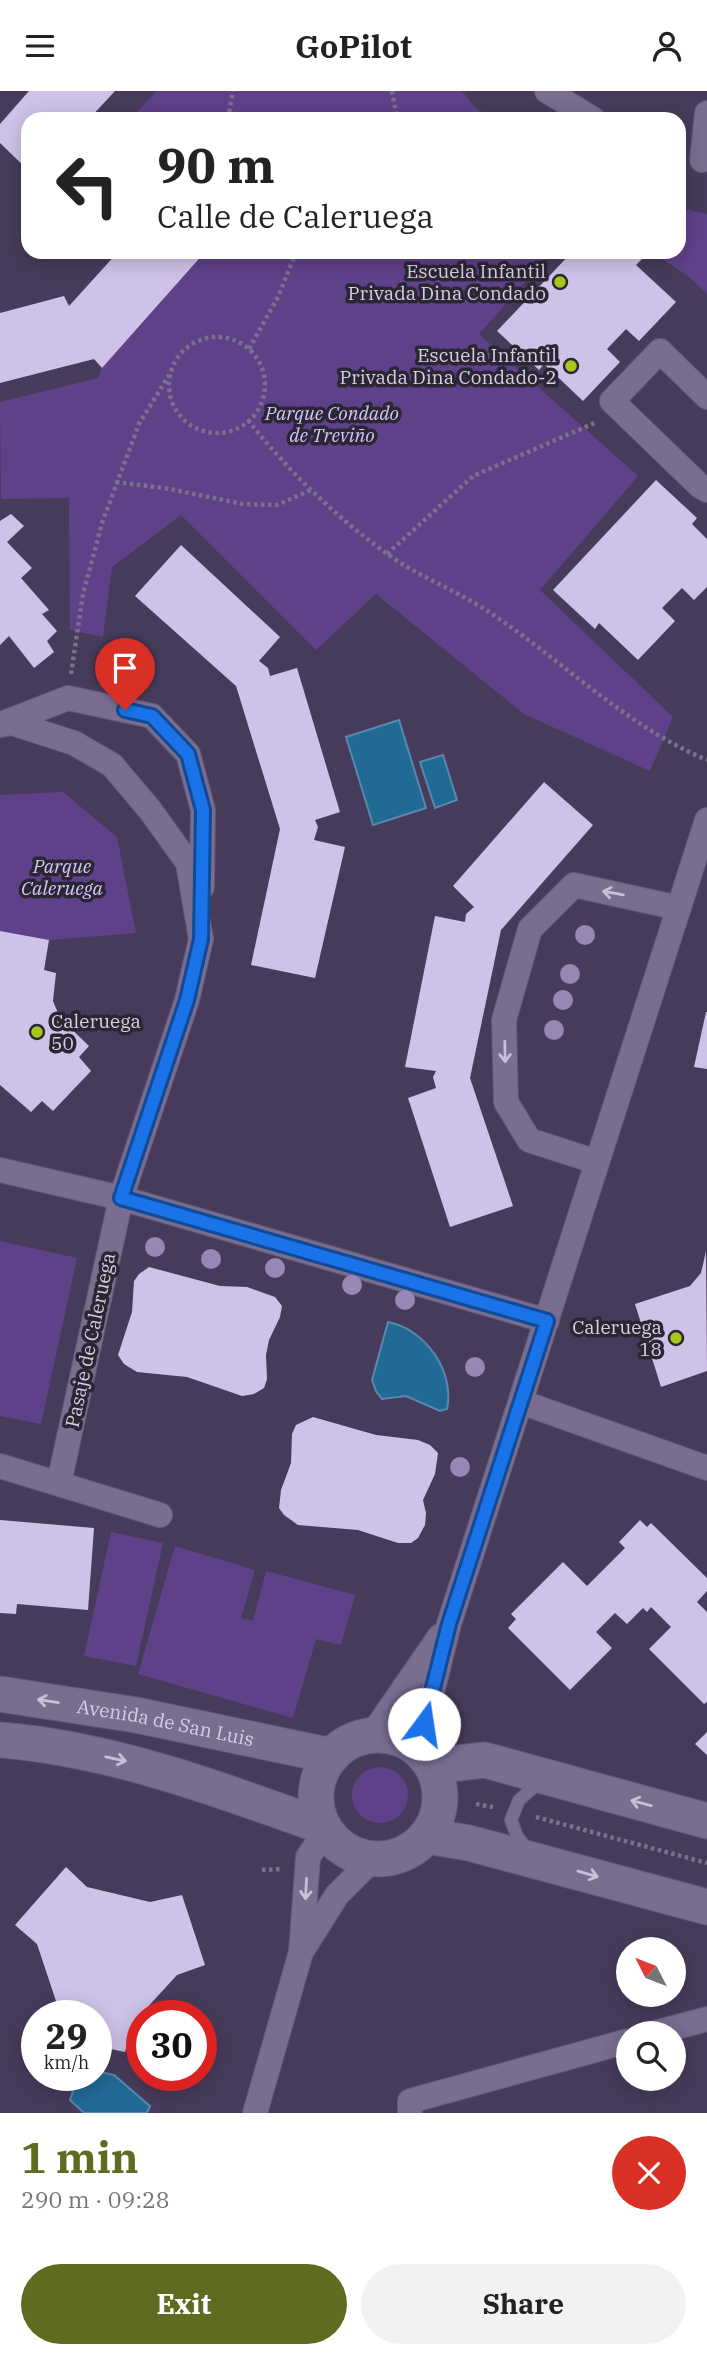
<!DOCTYPE html>
<meta charset="utf-8">
<style>
body{margin:0;font-family:"IBM Plex Serif",serif;background:#f2f2f2;color:#222;height:100vh;display:flex;flex-direction:column;font-size:26px;white-space:nowrap}
*{box-sizing:border-box;margin:0}
p{font-size:23px;color:#767676}
.icon{flex:none;width:38px;height:38px;fill:none;stroke:currentColor;stroke-width:2;stroke-linecap:round;stroke-linejoin:round}
.map{position:relative;height:2022px;overflow:hidden}
.side{display:flex;flex-direction:column;background:#fff;flex:1}
.side>*{flex:none}
.guide{position:absolute;left:21px;top:21px;width:665px;height:147px;border-radius:21px;box-shadow:0 4px 18px #0003;background:#fff;color:#222;overflow:hidden}
.needle{width:46px;rotate:312deg}
.controls{position:absolute;left:616px;top:1846px;display:grid;gap:14px}
.controls a{display:grid;place-items:center;width:70px;height:70px;border-radius:50%;background:#fff;box-shadow:0 4px 18px #0003;font-size:35px}
.speed{position:absolute;left:21px;top:1909px;display:flex;gap:14px;font-size:35px;font-weight:700;text-align:center}
.speed>*{display:grid;place-content:center;width:91px;height:91px;border-radius:50%;background:#fff;box-shadow:0 4px 18px #0003;line-height:1}
.speed small{font-size:18px;font-weight:400}
.speed .limit{border:10px solid #d22;background:#fff;color:#111}
.pin{position:absolute;display:grid;place-items:center;width:60px;height:60px;color:#fff;margin:-72px -30px;border-radius:50% 50% 50% 0;rotate:-45deg;box-shadow:0 0 7px #0007}
.pin .icon{rotate:45deg}
.me{position:absolute;width:77px;margin:-38px;rotate:14deg;stroke-linejoin:round;filter:drop-shadow(0 0 5px #0008)}
.turn{display:flex;align-items:center;gap:24px;height:147px;padding:0 21px;font-size:32px}
.turn .icon{width:91px;height:91px;stroke-width:2.5}
.turn b{display:block;font-size:49px;line-height:60px}
.round{display:grid;place-items:center;flex:none;width:74px;height:74px;border-radius:37px;background:#f2f2f2}
.summary{display:flex;align-items:center;justify-content:space-between;height:119px;padding:0 21px}
h1{font-size:42px;font-weight:700;line-height:52px;color:#5e6c1f}
.cta{display:flex;gap:14px;margin-top:auto;padding:14px 21px}
.cta a{flex:1;height:80px;border-radius:42px;background:#5e6c1f;color:#fff;font-size:28px;font-weight:700;line-height:80px;text-align:center}
.cta a+a{background:#f2f2f2;color:#222}
header{display:flex;justify-content:space-between;align-items:center;height:91px;padding:0 21px;background:#fff;font-size:32px;font-weight:700}
.map>svg:first-child{display:block}
.green{fill:#5f418a}
.water{fill:#226a96;stroke:#5888ad;stroke-width:2}
.building{fill:#cfc2e8}
.lines{fill:none;stroke-linecap:round;stroke-linejoin:round}
.lane-casing{stroke:#635974;stroke-width:14}
.street-casing{stroke:#635974;stroke-width:26}
.secondary-casing{stroke:#635974;stroke-width:37}
.path{stroke:#7b718d;stroke-width:4.5;stroke-dasharray:3.5 3.5;stroke-linecap:butt}
.lane{stroke:#796d90;stroke-width:12}
.street{stroke:#796d90;stroke-width:24}
.secondary{stroke:#796d90;stroke-width:35}
.tree{fill:#9787b4}
.oneway{stroke:#c8c0d7}
.route-casing{stroke:#114b97;stroke-width:18}
.route{stroke:#1a73e8;stroke-width:12}
.poi-dot{fill:#a8c71c;stroke:#2b2634;stroke-width:2.5}
.labels{text-anchor:middle;dominant-baseline:central;stroke-width:7;stroke-linejoin:round;paint-order:stroke}
.poi-label{font-size:19px;fill:#d6cfe3;stroke:#2b2634;text-anchor:end}
.park-label{font-size:19px;font-style:italic;fill:#d8c5fc;stroke:#2b2634}
.street-label{font-size:19px;fill:#d6cfe3;stroke:#2b2634}
</style>
<header><svg class="icon" aria-label="menu" viewBox="0 0 24 24"><path d="M4 6h16M4 12h16M4 18h16"/></svg>GoPilot<svg class="icon" aria-label="person" viewBox="0 0 24 24"><circle cx="12" cy="8" r="4"/><path d="M4 21q1-7 8-7t8 7"/></svg></header>
<div class="map">
<svg width="707" height="2022" viewBox="0 0 707 2022">
<rect width="100%" height="100%" fill="#473b5b"/>
<path class="green" d="M 157,0 L 462,0 L 473,14 L 489,28 L 130,28 Z
M 679,117 L 707,123 L 707,203 L 688,185 L 652,161 L 679,161 Z
M 205,161 L 552,161 L 479,243 L 638,385 L 540,499 L 673,626 L 650,680 L 524,623 L 376,503 L 316,559 L 181,424 L 112,476 L 103,546 L 70,539 L 69,407 L 1,408 L 0,311 L 98,287 L 102,277 Z
M 63,701 L 117,746 L 136,842 L 49,849 L 0,840 L 0,704 Z
M 0,1150 L 77,1167 L 41,1333 L 0,1325 Z
M 111,1441 L 163,1452 L 136,1575 L 84,1565 Z
M 175,1455 L 255,1479 L 241,1527 L 253,1530 L 266,1480 L 355,1504 L 341,1554 L 316,1548 L 293,1627 L 138,1583 Z
M352 1704a28 28 0 1 1 56 0a28 28 0 1 1-56 0Z"/>
<path class="water" d="M 399,629 L 426,717 L 373,734 L 346,646 Z
M 443,664 L 457,709 L 435,717 L 420,671 Z
M 388,1231 C 425,1238 455,1280 447,1318 L 440,1320 L 406,1305 L 382,1308 L 376,1300 L 372,1289 Z
M 96,1980 L 114,1984 L 150,2015 L 147,2022 L 84,2022 L 70,2009 L 78,1985 L 96,1984 Z"/>
<path class="building" d="M 29,0 L 115,0 L 89,28 L 28,28 L 28,79 L 0,52 L 0,33 Z
M 118,161 L 205,161 L 102,277 L 94,268 L 0,292 L 0,222 L 64,205 L 69,215 Z
M 572,161 L 634,161 L 642,168 L 636,174 L 676,211 L 639,250 L 626,238 L 607,258 L 620,271 L 583,310 L 544,273 L 539,279 L 497,240 Z
M 656,389 L 697,427 L 692,433 L 707,448 L 707,496 L 694,509 L 682,497 L 662,517 L 675,530 L 638,569 L 599,532 L 595,538 L 553,499 Z
M 11,423 L 24,435 L 7,451 L 32,477 L 21,487 L 49,519 L 42,523 L 57,540 L 47,550 L 54,561 L 34,577 L 9,545 L 0,554 L 0,430 Z
M 181,454 L 280,546 L 259,570 L 268,577 L 270,585 L 297,577 L 340,721 L 315,729 L 318,736 L 314,749 L 345,756 L 315,887 L 251,874 L 280,738 L 236,595 L 135,505 Z
M 544,691 L 593,734 L 501,839 L 470,987 L 513,1115 L 450,1136 L 408,1007 L 436,997 L 433,986 L 436,980 L 405,976 L 435,825 L 465,831 L 466,823 L 474,816 L 453,795 Z
M 0,840 L 49,849 L 44,879 L 56,882 L 53,910 L 60,927 L 89,955 L 79,966 L 91,980 L 53,1020 L 42,1010 L 31,1021 L 0,994 Z
M 706,921 L 707,921 L 707,978 L 694,976 Z
M 706,1160 L 707,1280 L 661,1296 L 635,1213 L 690,1195 L 701,1182 Z
M 149,1176 L 220,1195 L 247,1196 L 275,1206 L 282,1215 L 280,1226 L 269,1249 L 266,1264 L 267,1288 L 264,1297 L 254,1303 L 242,1305 L 187,1286 L 137,1281 L 124,1273 L 118,1264 L 132,1221 L 134,1190 L 139,1183 Z
M 313,1326 L 376,1344 L 418,1349 L 430,1354 L 438,1362 L 435,1383 L 423,1409 L 426,1422 L 425,1434 L 418,1447 L 411,1452 L 398,1452 L 358,1439 L 298,1434 L 284,1424 L 279,1417 L 281,1399 L 291,1372 L 292,1343 L 296,1334 Z
M 0,1429 L 94,1437 L 88,1519 L 17,1513 L 16,1523 L 0,1522 Z
M 640,1429 L 647,1436 L 651,1432 L 707,1487 L 707,1500 L 697,1511 L 707,1521 L 707,1611 L 704,1613 L 649,1558 L 671,1536 L 651,1516 L 647,1521 L 643,1517 L 627,1533 L 615,1522 L 596,1541 L 612,1557 L 570,1599 L 508,1537 L 516,1528 L 511,1523 L 563,1471 L 587,1495 L 625,1457 L 619,1451 Z
M 707,1641 L 707,1664 L 695,1653 Z
M 66,1776 L 87,1796 L 150,1811 L 182,1804 L 205,1874 L 177,1884 L 133,1932 L 125,1961 L 96,1955 L 96,1925 L 56,1925 L 58,1916 L 37,1853 L 15,1834 Z"/>
<g class="lines">
<defs>
<path id="lane" d="M 528,1760 L 517,1745 L 511,1729 L 519,1709 L 542,1689"/>
<path id="street" d="M 547,0 L 593,28
M 702,69 L 707,22
M 707,306 L 660,260 L 612,310 L 700,395 L 707,399
M 1,633 L 68,607 L 152,625 L 188,663 L 203,719 L 202,796
M 0,634 L 12,632 L 74,652 L 112,674 L 150,719 L 188,772 L 201,848 L 187,909 L 121,1107 L 59,1392
M 597,1071 L 529,1049 L 506,1011 L 504,929 L 530,838 L 574,794 L 679,817
M 0,1079 L 121,1107 L 547,1230
M 521,1311 L 707,1377
M 0,1375 L 160,1424
M 371,1645 L 440,1545
M 418,1658 L 449,1533 L 707,729
M 303,1858 L 337,1804 L 373,1768
M 654,1942 L 707,1928
M 255,2022 L 301,1861 L 308,1766 L 326,1740
M 410,2022 L 410,2010 L 628,1950"/>
<g id="secondary">
<path id="s1" d="M 0,1603 L 136,1624 L 332,1665"/>
<circle cx="378" cy="1706" r="62"/>
<path d="M 0,1649 C 112,1658 219,1698 324,1736"/>
<path d="M 432,1675 L 485,1669 L 707,1730"/>
<path d="M 427,1745 L 469,1752 L 707,1816"/>
</g>
</defs>
<use href="#lane" class="lane-casing"/>
<use href="#street" class="street-casing"/>
<use href="#secondary" class="secondary-casing"/>
<path class="path" d="M 392,0 L 397,28
M 228,28 L 233,0
M169 294a48 48 0 1 1 96 0a48 48 0 1 1-96 0Z
M 249,258 L 278,206 L 296,161
M 248,329 C 287,379 335,425 386,462 C 418,486 459,500 492,523 C 564,571 626,635 707,669
M 116,391 L 170,398 L 243,413 L 277,414 L 311,399
M 387,463 L 473,385 L 597,331
M 71,583 L 83,503 L 102,432 L 139,333 L 169,284
M 476,1713 L 493,1716
M 536,1726 L 707,1772
M 262,1779 L 282,1778"/>
<use href="#lane" class="lane"/>
<use href="#street" class="street"/>
<use href="#secondary" class="secondary"/>
</g>
<g class="tree">
<circle cx="585" cy="844" r="10"/>
<circle cx="570" cy="883" r="10"/>
<circle cx="563" cy="909" r="10"/>
<circle cx="554" cy="939" r="10"/>
<circle cx="155" cy="1156" r="10"/>
<circle cx="211" cy="1168" r="10"/>
<circle cx="275" cy="1177" r="10"/>
<circle cx="352" cy="1194" r="10"/>
<circle cx="405" cy="1209" r="10"/>
<circle cx="475" cy="1276" r="10"/>
<circle cx="460" cy="1376" r="10"/>
</g>
<defs><path id="oneway-shaft" d="M-6 0H5M1.5-3L5.5 0L1.5 3" fill="none" stroke-width="1.6" stroke-linecap="round" stroke-linejoin="round" transform="scale(1.75)"/></defs>
<g class="oneway">
<use href="#oneway-shaft" transform="translate(613 802) rotate(-170)"/>
<use href="#oneway-shaft" transform="translate(505 961) rotate(89)"/>
<use href="#oneway-shaft" transform="translate(48 1610) rotate(-171)"/>
<use href="#oneway-shaft" transform="translate(116 1668) rotate(12)"/>
<use href="#oneway-shaft" transform="translate(641 1712) rotate(-165)"/>
<use href="#oneway-shaft" transform="translate(588 1783) rotate(16)"/>
<use href="#oneway-shaft" transform="translate(306 1798) rotate(93)"/>
</g>
<g class="lines">
<defs>
<path id="route" d="M 125,619 L 152,625 L 188,663 L 203,719 L 201,848 L 187,909 L 121,1107 L 547,1230 L 449,1533 L 424,1633"/>
</defs>
<use href="#route" class="route-casing"/>
<use href="#route" class="route"/>
</g>
<g class="poi-dot">
<circle cx="560" cy="191" r="7"/>
<circle cx="571" cy="275" r="7"/>
<circle cx="37" cy="941" r="7"/>
<circle cx="676" cy="1247" r="7"/>
</g>
<g class="labels">
<g class="poi-label">
<text x="546" y="180">Escuela Infantil<tspan x="546" dy="22">Privada Dina Condado</tspan></text>
<text x="557" y="264">Escuela Infantil<tspan x="557" dy="22">Privada Dina Condado-2</tspan></text>
<text x="51" y="930" text-anchor="start">Caleruega<tspan x="51" dy="22">50</tspan></text>
<text x="662" y="1236">Caleruega<tspan x="662" dy="22">18</tspan></text>
</g>
<g class="park-label">
<text x="332" y="322">Parque Condado<tspan x="332" dy="22">de Treviño</tspan></text>
<text x="62" y="775">Parque<tspan x="62" dy="22">Caleruega</tspan></text>
</g>
<g class="street-label">
<text transform="translate(90 1249) rotate(-78)">Pasaje de Caleruega</text>
<text stroke="none"><textPath href="#s1" startOffset="168">Avenida de San Luis</textPath></text>
</g>
</g>
</svg>
<div class="controls">
<a><svg class="needle" viewBox="-14 -14 28 28"><path d="M0-13l5 13h-10z" fill="#e53935"/><path d="M0 13l5-13h-10z" fill="#767676"/></svg></a>
<a><svg class="icon" aria-label="search" viewBox="0 0 24 24"><circle cx="10" cy="10" r="6"/><path d="M15 15l6 6"/></svg></a>
</div>
<div class="speed"><div>29<small>km/h</small></div><div class="limit">30</div></div>
<div class="pin" style="left:125px;top:619px;background:#d93025"><svg class="icon" aria-label="arrive" viewBox="0 0 24 24"><path d="M6 21V4h12l-3 4 3 4H6"/></svg></div>
<svg class="me" style="left:424px;top:1633px" viewBox="-20 -20 40 40"><circle r="19" fill="#fff"/><path d="M0-13L10 11 0 6-10 11z" fill="#1a73e8"/></svg>
<div class="guide">
<div class="turn"><svg class="icon" aria-label="left" viewBox="0 0 24 24"><path d="M17 20v-9H6M10 6l-5 5 5 5"/></svg><div><b>90 m</b>Calle de Caleruega</div></div>
</div>
</div>
<section class="side">
<div class="summary"><div><h1>1 min</h1><p>290 m · 09:28</p></div><a class="round" style="background:#d93025;color:#fff"><svg class="icon" aria-label="close" viewBox="0 0 24 24"><path d="M6 6l12 12M18 6L6 18"/></svg></a></div>
<div class="cta"><a>Exit</a><a>Share</a></div>
</section>
